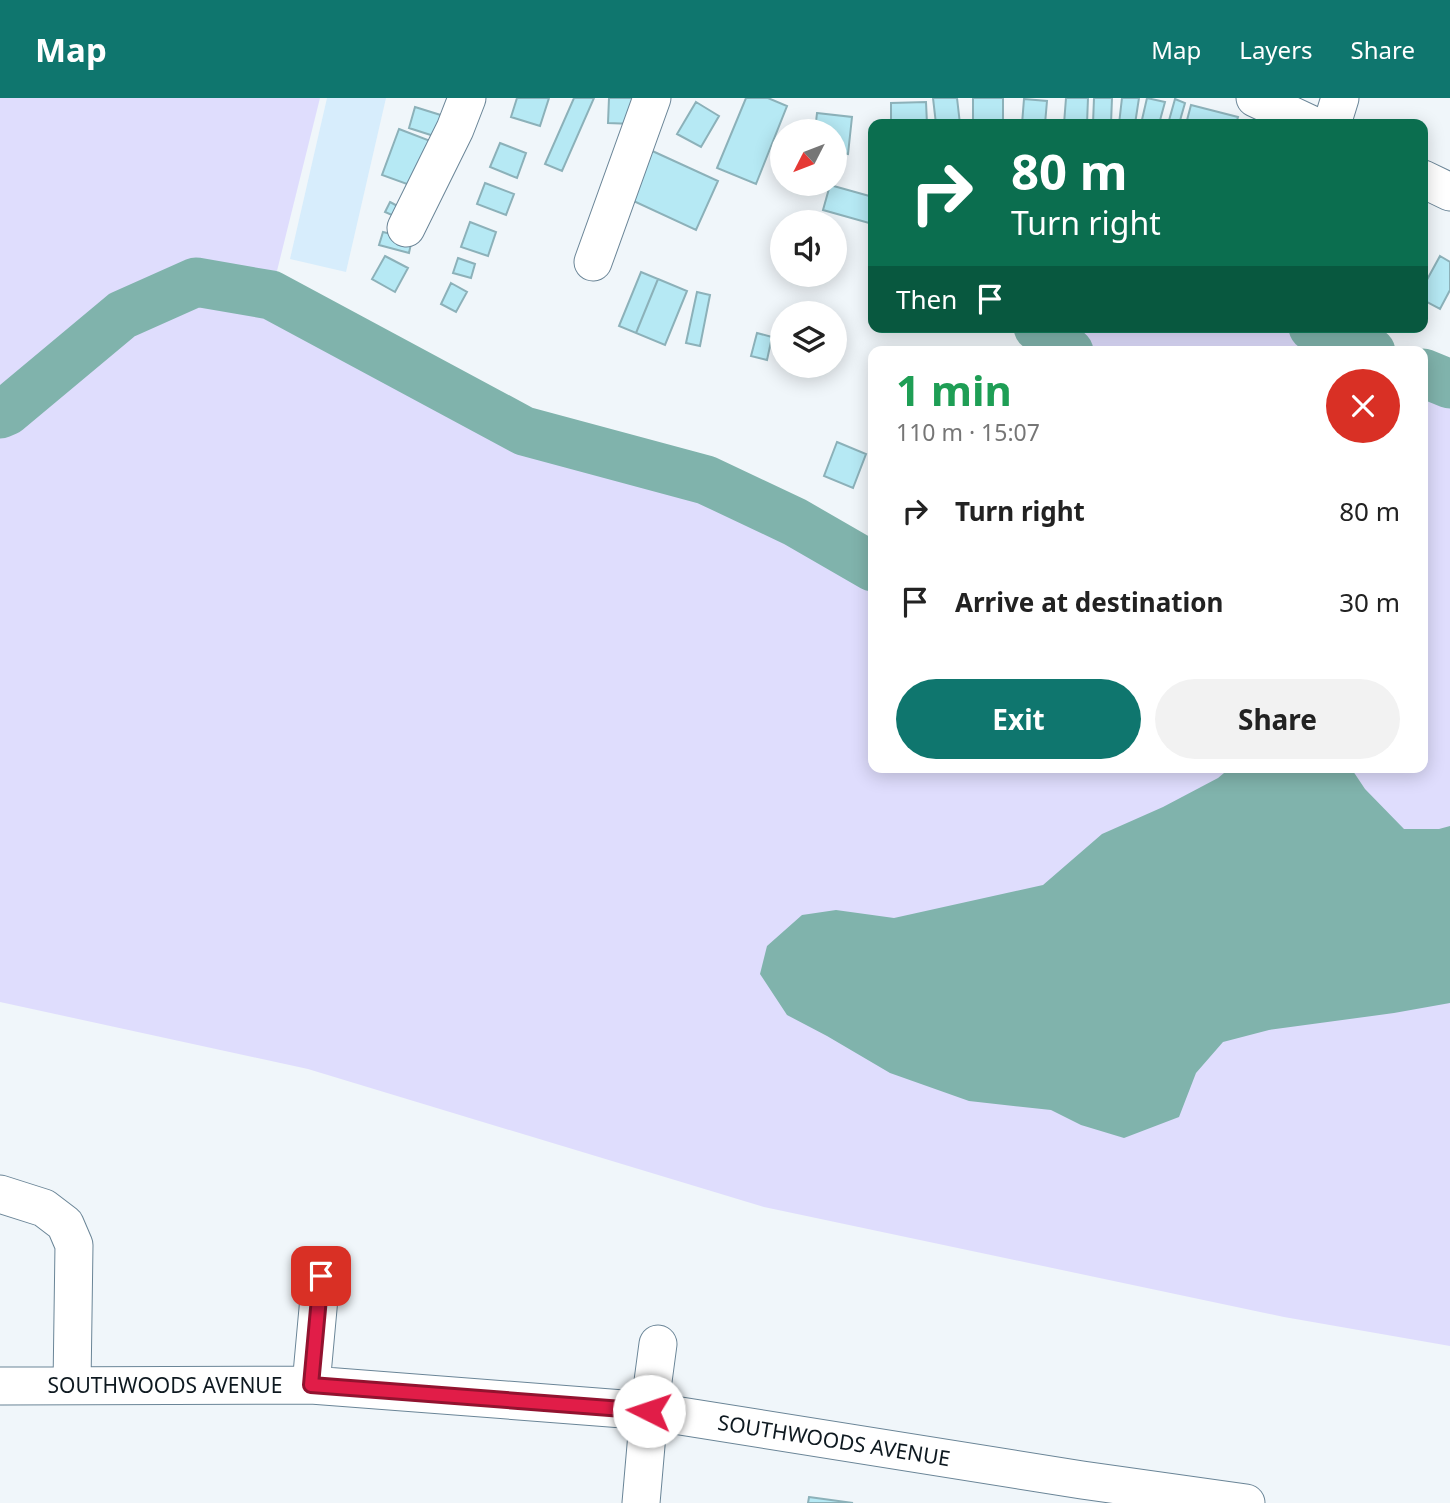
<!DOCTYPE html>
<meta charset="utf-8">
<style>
body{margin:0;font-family:"Noto Sans",sans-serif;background:#f2f2f2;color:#222;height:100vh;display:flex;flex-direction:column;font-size:26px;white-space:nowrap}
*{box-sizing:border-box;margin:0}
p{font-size:23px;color:#767676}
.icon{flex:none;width:38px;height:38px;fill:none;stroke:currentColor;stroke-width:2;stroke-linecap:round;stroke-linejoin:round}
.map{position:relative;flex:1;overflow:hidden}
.details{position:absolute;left:868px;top:248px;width:560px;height:427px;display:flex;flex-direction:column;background:#fff;border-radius:14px;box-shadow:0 4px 18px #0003}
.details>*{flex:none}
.guide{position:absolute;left:868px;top:21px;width:560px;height:214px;border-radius:14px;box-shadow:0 4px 18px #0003;background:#0b6e4f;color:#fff;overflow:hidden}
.needle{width:46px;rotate:228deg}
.fabs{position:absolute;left:770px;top:21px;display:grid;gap:14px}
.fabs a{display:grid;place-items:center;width:77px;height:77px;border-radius:50%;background:#fff;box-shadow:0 4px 18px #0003;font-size:35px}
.pin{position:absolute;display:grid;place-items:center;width:60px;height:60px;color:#fff;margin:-30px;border-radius:14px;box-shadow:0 4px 10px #0006}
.me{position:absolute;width:77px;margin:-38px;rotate:274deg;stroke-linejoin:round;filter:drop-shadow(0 0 5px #0008)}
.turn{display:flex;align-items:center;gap:24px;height:147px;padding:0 28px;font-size:32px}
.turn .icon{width:91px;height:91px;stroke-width:2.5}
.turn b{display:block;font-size:49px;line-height:60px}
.then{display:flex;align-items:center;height:66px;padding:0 28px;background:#0003;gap:14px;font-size:26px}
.round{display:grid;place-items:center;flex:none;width:74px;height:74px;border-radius:37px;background:#f2f2f2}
.overview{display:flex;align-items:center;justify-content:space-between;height:119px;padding:0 28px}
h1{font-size:42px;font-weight:700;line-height:52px;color:#1e9e55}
.action{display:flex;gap:14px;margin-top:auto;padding:14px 28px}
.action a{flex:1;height:80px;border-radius:42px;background:#0f766e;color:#fff;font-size:28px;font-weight:700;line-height:80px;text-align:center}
.action a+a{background:#f2f2f2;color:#222}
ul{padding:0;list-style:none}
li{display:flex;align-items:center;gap:21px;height:91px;padding:0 28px}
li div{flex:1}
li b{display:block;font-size:26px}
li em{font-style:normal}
header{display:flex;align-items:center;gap:42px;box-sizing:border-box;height:98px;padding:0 35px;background:#0f766e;color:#fff}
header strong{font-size:33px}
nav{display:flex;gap:38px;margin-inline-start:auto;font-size:24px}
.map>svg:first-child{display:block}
.built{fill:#d7edfc}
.green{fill:#dfddfd}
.water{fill:#80b3ac}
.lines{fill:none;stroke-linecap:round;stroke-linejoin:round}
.river{stroke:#80b3ac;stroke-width:49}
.building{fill:#b6e9f4;stroke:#8cb1b9;stroke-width:2}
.minor-casing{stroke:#6a8597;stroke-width:39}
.minor{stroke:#fff;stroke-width:37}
.route-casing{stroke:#92132f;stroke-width:18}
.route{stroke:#e11d48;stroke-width:12}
.labels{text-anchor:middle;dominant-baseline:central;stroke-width:7;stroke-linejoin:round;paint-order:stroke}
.street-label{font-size:21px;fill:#0e1920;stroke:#fff}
</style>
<header>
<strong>Map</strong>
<nav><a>Map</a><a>Layers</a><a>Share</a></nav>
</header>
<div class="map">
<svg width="1450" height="1405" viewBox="0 0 1450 1405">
<rect width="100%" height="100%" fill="#f0f6fa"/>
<path class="built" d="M 327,0 L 386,0 L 346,174 L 290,161 Z"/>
<path class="green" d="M 0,0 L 320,0 L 271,197 L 524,332 L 706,382 L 795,424 L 873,469 L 873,670 L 1423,670 L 1423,275 L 1450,286 L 1450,1248 L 1284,1219 L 764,1109 L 308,971 L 0,904 Z
M 1038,229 L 1313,229 L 1371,254 L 1069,254 Z"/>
<path class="water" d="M 1230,670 L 1351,670 L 1365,691 L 1404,731 L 1439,731 L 1450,728 L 1450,905 L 1394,915 L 1269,932 L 1223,944 L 1196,975 L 1179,1019 L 1124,1040 L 1081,1027 L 1051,1012 L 969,1003 L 890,975 L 827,938 L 787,917 L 760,876 L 767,848 L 802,817 L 836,812 L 894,820 L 1043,787 L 1102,736 L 1163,709 L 1218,680 Z"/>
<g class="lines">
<path class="river" d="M 1038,229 L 1069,254
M 1313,229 L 1371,254
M 1423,275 L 1450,286
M 0,316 L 7,313 L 122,217 L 196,184 L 271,197 L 524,333 L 706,382 L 795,424 L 873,469"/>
</g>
<path class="building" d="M 517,0 L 549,0 L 540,28 L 511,19 Z
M 574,0 L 594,0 L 562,73 L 545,66 Z
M 609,0 L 635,0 L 633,26 L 608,25 Z
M 746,0 L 768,0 L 787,8 L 756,86 L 717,70 Z
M 933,0 L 957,0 L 960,26 L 936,26 Z
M 973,0 L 1003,0 L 1003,26 L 973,26 Z
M 1066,0 L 1088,0 L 1087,26 L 1064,26 Z
M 1094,0 L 1112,0 L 1111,26 L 1093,26 Z
M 1122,0 L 1139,0 L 1135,26 L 1119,26 Z
M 1147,0 L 1165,4 L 1159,26 L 1141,26 Z
M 1024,1 L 1047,3 L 1045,26 L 1022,26 Z
M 1175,1 L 1185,5 L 1179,26 L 1168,26 Z
M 696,4 L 719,18 L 701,49 L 677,36 Z
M 926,4 L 927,26 L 891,26 L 891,5 Z
M 1191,7 L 1238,19 L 1236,26 L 1186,26 Z
M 415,9 L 447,19 L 440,40 L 409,30 Z
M 817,15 L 852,19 L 848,56 L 835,54 L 835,33 L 815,33 Z
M 399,31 L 433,44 L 418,90 L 382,77 Z
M 500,45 L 526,55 L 517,80 L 490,69 Z
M 648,51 L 718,83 L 696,132 L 627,100 Z
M 485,85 L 514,96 L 506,117 L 477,106 Z
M 830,87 L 873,99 L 869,125 L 823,112 Z
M 390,104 L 405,112 L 401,121 L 385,114 Z
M 470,124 L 496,134 L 488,158 L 461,149 Z
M 383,134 L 412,141 L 409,155 L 379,147 Z
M 385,158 L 408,170 L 395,194 L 372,181 Z
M 1440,158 L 1450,164 L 1450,192 L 1440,211 L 1423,202 L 1423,189 Z
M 458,160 L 475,166 L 471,180 L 453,175 Z
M 641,174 L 658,181 L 636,235 L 619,228 Z
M 658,181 L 687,193 L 665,247 L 636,235 Z
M 451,185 L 467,194 L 456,214 L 441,206 Z
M 697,194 L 710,197 L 700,248 L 686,245 Z
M 757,235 L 772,239 L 767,262 L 751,258 Z
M 837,344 L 866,356 L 853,390 L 824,378 Z
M 809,1399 L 853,1405 L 808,1405 Z"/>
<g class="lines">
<defs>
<path id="minor" d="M 1255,0 L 1310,26
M 1332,26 L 1340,0
M 1423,81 L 1450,94
M 406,130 L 455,31 L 467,0
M 593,164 L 652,0
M 0,1096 L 44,1110 L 65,1126 L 74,1147 L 72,1287
M 311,1287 L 321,1178
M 0,1288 L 311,1287 L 649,1313 L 1082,1382 L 1246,1405
M 641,1405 L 649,1313 L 658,1246"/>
</defs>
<use href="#minor" class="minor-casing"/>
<use href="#minor" class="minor"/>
</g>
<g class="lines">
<defs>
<path id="route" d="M 321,1178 L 311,1287 L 649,1313"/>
</defs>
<use href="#route" class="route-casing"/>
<use href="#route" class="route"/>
</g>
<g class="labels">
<g class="street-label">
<text x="165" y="1287">SOUTHWOODS AVENUE</text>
<text transform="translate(834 1342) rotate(9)">SOUTHWOODS AVENUE</text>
</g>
</g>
</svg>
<div class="fabs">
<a><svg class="needle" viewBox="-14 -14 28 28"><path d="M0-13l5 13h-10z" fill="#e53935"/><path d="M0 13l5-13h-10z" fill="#767676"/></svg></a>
<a><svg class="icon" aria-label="sound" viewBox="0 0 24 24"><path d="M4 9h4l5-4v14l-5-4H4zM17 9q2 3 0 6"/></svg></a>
<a><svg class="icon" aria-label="layers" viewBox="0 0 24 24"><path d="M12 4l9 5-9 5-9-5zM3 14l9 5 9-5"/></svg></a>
</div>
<div class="pin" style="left:321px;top:1178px;background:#d93025"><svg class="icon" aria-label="arrive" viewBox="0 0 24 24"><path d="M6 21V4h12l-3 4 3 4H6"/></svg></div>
<svg class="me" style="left:649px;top:1313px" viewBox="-20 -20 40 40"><circle r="19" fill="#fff"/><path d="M0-13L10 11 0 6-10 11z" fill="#e11d48"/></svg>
<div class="guide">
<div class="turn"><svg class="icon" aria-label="right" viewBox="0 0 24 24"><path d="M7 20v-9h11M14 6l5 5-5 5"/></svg><div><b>80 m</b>Turn right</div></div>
<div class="then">Then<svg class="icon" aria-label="arrive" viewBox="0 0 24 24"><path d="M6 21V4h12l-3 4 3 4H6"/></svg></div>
</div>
<section class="details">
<div class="overview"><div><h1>1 min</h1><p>110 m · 15:07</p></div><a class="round" style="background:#d93025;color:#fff"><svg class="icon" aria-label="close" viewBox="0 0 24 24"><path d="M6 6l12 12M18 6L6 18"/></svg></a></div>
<ul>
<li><svg class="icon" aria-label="right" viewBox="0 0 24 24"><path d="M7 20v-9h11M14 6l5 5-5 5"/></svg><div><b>Turn right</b></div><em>80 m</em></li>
<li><svg class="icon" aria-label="arrive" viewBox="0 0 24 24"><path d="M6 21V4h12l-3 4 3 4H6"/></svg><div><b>Arrive at destination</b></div><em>30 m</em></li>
</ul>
<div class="action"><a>Exit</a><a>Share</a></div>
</section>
</div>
